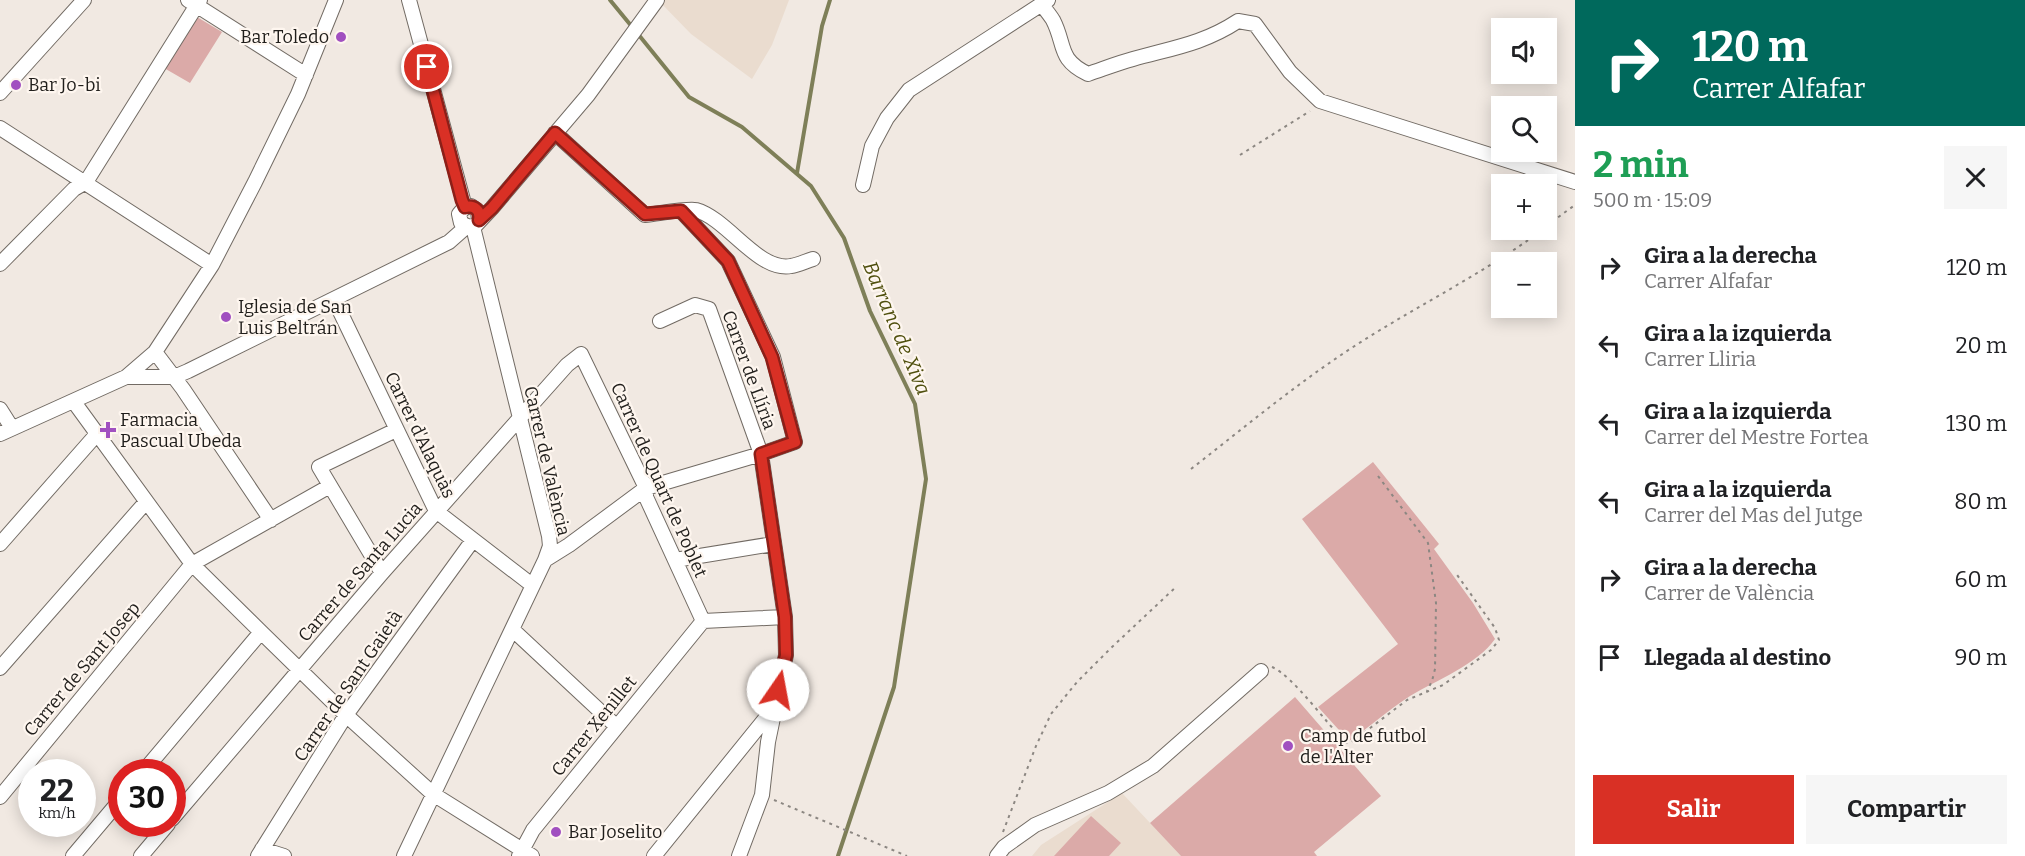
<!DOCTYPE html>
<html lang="es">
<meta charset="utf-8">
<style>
body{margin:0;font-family:Bitter,serif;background:#f6f6f6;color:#202124;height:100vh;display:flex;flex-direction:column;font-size:22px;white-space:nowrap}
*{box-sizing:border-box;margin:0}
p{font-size:20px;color:#757577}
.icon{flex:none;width:33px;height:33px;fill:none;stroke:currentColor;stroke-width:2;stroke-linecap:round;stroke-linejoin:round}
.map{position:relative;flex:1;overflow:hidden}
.details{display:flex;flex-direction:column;background:#fff;width:450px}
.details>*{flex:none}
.banner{background:#00695c;color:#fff;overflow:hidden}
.controls{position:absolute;left:1491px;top:18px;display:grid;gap:12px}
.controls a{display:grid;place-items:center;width:66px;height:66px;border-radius:0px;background:#fff;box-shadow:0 3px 15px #0003;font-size:30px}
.speed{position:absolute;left:18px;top:759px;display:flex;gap:12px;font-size:30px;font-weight:700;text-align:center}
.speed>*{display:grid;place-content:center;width:78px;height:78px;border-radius:50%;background:#fff;box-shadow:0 3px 15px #0003;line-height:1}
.speed small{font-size:15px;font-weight:400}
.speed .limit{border:9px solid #d22;background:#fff;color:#111}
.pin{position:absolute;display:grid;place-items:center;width:51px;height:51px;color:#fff;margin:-26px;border:3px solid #fff;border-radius:50%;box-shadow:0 2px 6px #0007}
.me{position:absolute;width:66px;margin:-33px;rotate:12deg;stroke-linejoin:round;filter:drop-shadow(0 0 4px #0008)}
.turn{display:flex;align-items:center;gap:21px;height:126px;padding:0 18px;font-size:27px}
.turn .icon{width:78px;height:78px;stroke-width:2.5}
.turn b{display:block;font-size:42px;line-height:51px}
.round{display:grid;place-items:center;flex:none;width:63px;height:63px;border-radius:0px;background:#f6f6f6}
.summary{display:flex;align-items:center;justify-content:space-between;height:102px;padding:0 18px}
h1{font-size:36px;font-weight:700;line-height:45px;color:#1e9e55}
.cta{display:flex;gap:12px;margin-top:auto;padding:12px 18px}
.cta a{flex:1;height:69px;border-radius:0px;background:#d93025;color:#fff;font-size:24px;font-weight:700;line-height:69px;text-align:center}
.cta a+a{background:#f6f6f6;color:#202124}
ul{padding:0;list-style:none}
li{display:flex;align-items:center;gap:18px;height:78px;padding:0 18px}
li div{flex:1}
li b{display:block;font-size:22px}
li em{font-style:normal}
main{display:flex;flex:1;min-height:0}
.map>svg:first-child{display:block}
.built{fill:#eadccf}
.green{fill:#dbaaa8}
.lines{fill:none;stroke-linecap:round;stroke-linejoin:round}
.stream{stroke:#7e7f58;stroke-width:4}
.minor-casing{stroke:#726b64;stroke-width:16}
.path{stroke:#8c8782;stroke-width:2;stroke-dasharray:3 4.5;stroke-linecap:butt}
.minor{stroke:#fff;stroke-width:14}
.route-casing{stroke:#8d1f18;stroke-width:15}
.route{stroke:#d93025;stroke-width:10}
.poi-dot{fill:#a150c0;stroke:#fef6ef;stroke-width:2}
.labels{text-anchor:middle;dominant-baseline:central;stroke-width:4.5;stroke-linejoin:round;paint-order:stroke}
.poi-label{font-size:18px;fill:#201e1b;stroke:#fef6ef;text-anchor:start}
.street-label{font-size:18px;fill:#201e1b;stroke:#fef6ef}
.water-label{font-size:20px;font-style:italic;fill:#4f4f0d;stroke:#fef6ef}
</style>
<main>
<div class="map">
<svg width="1575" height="856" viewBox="0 0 1575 856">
<rect width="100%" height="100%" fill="#f1e9e2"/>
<path class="built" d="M 658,0 L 789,0 L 772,45 L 752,79 L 691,34 Z
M 1122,793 L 1181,856 L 1032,856 L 1041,845 Z"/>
<path class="green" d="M 197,17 L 222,32 L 190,83 L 164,68 Z
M 1373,462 L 1439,544 L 1434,549 L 1473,603 L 1495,639 C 1478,664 1435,681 1410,696 C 1388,710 1370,727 1349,741 L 1318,707 L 1398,644 L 1302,519 Z
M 1295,697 L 1381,796 L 1314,852 L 1317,856 L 1181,856 L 1150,823 Z
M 1091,816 L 1121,843 L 1109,856 L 1054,856 Z"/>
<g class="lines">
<path class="stream" d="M 610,0 L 633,28
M 638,34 L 689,97 L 742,127 L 811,186 L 844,238 L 870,311 L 915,404 L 926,479 L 894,687 L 838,856
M 797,173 L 822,26 L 830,0"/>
<defs>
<path id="minor" d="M 188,0 L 306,75
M 409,0 L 465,207
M 1041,4 C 1045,9 1050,15 1053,20 C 1066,45 1057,59 1088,74 C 1103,69 1118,63 1133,59 C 1172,48 1203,44 1238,21 L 1255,24 L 1290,72 L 1320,101 L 1575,182
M 0,93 L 84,0
M 0,128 L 212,265
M 555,133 L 645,215 C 657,214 687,208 696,210 C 728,219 758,272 791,266 C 798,265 806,261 813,259
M 863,185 L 872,146 L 887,118 L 909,90 L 1048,0
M 479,220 L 478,211 L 471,206 L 465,207 L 459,214 L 461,223 L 469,227 L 476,225 L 492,208 L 588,95 L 657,0
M 0,264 L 74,189 L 86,182 L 200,0
M 334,299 L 436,511 L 532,585
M 660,321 L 695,305 L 709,309 L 761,454 L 785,617 L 786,655 L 768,742 L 762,795 L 739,856
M 155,352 L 183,389 L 271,520
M 126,377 L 174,377 L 188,371 L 449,242 L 466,227
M 74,402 L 192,564 L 261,632 L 346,715 L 433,794 L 532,856
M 0,409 L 12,428
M 0,434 L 126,377 L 155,352 L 212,265 L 255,182 L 298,94 L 336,0
M 0,544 L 96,435
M 545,560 L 569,545 L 646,488 L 761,454 L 795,442 L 773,357 L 728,261 L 681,211
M 675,560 L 773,544
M 382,573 L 319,467 L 396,430
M 703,621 L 785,617
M 512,629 L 616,726
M 0,668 L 145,503
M 143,772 L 261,632
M 0,797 L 192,564 L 330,486
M 172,819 L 382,573 L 567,365 L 581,354 L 646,488 L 646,497 L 703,621
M 262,849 L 284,856
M 73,856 L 122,798
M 141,856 L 168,824
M 258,856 L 346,715 L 473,540
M 404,856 L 545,560 L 550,546 L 549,536 L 473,227
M 519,856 L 533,830 L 703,621
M 654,856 L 773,709
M 997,856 L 1004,847 L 1035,825 L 1108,793 L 1153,766 L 1261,671"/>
</defs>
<use href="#minor" class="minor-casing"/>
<path class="path" d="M 1240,155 L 1310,111
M 1546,226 L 1575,205
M 1191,469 C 1241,430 1289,390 1341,355 C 1406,311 1479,277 1542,230
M 1378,476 L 1428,543 L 1436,603 L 1435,669 L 1432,681 L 1427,691
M 1272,667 C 1293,676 1327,724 1346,743 L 1353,741 L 1407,700 L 1443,685 L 1491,650 L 1499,640 L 1495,628 L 1455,572
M 774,800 L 907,856
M 1003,832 L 1036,746 L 1051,714 L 1077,682 L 1112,647 L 1177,586"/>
<use href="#minor" class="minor"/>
</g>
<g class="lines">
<defs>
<path id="route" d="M 427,67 L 462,200 L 465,207 C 474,205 481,210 479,220 L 492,208 L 555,133 L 645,214 L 681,211 L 728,261 L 772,357 L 795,442 L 761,454 L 785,617 L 786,655 L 778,690"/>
</defs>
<use href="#route" class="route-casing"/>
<use href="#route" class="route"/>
</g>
<g class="poi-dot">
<circle cx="341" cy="37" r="6"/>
<circle cx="16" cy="85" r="6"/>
<circle cx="226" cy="317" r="6"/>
<path d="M105 421h6v6h6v6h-6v6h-6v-6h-6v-6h6z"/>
<circle cx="1288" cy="746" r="6"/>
<circle cx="556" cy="832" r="6"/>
</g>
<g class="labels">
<g class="poi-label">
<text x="329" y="37" text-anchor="end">Bar Toledo</text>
<text x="28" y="85">Bar Jo-bi</text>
<text x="238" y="307">Iglesia de San<tspan x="238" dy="21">Luis Beltrán</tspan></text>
<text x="120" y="420">Farmacia<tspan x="120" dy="21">Pascual Ubeda</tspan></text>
<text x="1300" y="736">Camp de futbol<tspan x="1300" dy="21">de l'Alter</tspan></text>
<text x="568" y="832">Bar Joselito</text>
</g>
<g class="street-label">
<text transform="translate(749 370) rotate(70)">Carrer de Llíria</text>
<text transform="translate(420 435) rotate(64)">Carrer d'Alaquàs</text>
<text transform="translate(547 461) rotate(77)">Carrer de València</text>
<text transform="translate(659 480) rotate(66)">Carrer de Quart de Poblet</text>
<text transform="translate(360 572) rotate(-49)">Carrer de Santa Lucia</text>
<text transform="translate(82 669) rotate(-50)">Carrer de Sant Josep</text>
<text transform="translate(348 686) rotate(-56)">Carrer de Sant Gaietà</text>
<text transform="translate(594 726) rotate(-51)">Carrer Xenillet</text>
</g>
<g class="water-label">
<text transform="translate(897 328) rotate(67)">Barranc de Xiva</text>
</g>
</g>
</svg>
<div class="controls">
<a><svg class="icon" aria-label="sound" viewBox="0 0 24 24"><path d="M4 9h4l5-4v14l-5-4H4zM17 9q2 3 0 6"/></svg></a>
<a><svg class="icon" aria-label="search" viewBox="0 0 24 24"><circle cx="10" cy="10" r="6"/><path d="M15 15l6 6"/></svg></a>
<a>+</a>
<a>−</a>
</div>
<div class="speed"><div>22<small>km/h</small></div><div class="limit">30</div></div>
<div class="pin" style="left:427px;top:67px;background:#d93025"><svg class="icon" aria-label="arrive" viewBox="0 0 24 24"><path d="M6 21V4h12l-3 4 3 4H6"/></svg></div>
<svg class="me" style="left:778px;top:690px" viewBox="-20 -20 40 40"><circle r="19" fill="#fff"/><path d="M0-13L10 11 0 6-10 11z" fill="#d93025"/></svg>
</div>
<section class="details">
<div class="banner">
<div class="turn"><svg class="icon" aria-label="right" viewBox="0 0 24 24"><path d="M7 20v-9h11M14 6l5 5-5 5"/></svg><div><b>120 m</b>Carrer Alfafar</div></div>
</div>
<div class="summary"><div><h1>2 min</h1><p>500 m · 15:09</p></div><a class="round"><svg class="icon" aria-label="close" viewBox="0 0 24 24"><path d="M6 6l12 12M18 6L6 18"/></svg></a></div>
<ul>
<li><svg class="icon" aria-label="right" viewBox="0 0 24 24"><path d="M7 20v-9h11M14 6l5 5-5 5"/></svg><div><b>Gira a la derecha</b><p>Carrer Alfafar</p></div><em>120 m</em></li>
<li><svg class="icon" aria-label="left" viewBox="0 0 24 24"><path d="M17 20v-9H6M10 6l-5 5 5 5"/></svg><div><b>Gira a la izquierda</b><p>Carrer Lliria</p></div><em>20 m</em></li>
<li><svg class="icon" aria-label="left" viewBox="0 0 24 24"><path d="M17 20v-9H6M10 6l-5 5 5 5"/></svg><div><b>Gira a la izquierda</b><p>Carrer del Mestre Fortea</p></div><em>130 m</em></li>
<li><svg class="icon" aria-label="left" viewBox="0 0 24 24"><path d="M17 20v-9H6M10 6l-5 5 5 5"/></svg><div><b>Gira a la izquierda</b><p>Carrer del Mas del Jutge</p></div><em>80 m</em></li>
<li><svg class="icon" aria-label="right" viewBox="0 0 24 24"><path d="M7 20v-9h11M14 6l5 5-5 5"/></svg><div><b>Gira a la derecha</b><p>Carrer de València</p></div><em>60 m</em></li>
<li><svg class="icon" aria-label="arrive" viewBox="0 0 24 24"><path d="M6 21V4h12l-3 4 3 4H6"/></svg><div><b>Llegada al destino</b></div><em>90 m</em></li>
</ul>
<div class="cta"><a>Salir</a><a>Compartir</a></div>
</section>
</main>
